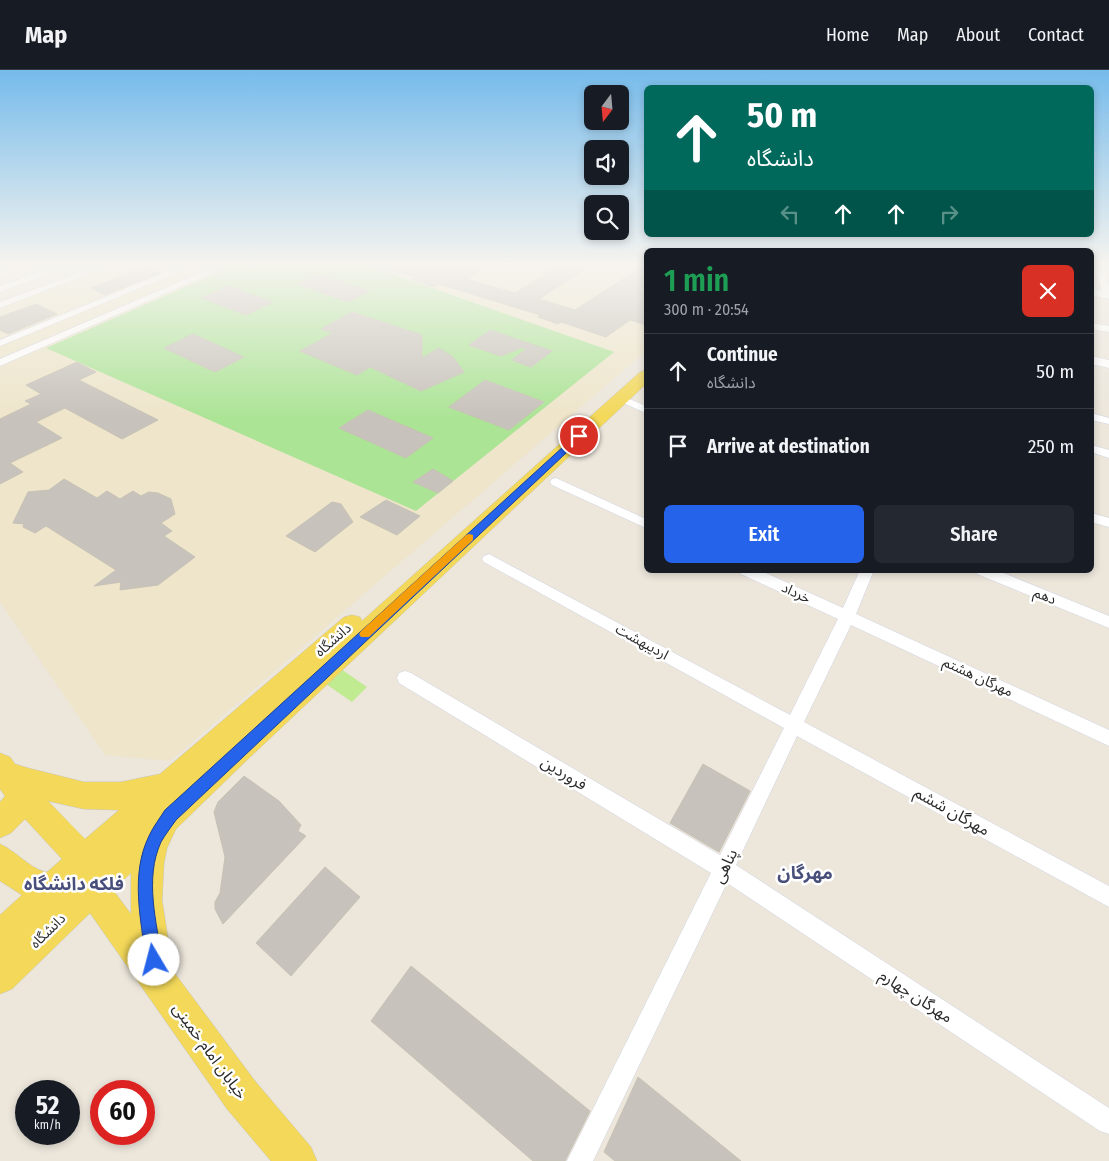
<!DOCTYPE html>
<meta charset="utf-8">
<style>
body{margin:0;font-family:"Fira Sans Condensed","Noto Sans Arabic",sans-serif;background:#242831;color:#f1f3f6;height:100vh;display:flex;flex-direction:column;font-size:19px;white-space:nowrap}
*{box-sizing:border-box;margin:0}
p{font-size:16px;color:#9ea1a6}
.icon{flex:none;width:28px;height:28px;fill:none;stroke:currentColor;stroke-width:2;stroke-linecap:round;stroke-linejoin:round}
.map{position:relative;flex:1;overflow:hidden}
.drawer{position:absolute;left:644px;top:178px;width:450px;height:325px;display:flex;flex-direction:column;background:#171b24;border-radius:8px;box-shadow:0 2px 8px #0003}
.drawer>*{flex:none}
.guide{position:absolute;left:644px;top:15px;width:450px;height:152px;border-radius:8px;box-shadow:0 2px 8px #0003;background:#00695c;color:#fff;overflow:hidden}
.needle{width:32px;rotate:196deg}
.tools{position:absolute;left:584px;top:15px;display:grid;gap:10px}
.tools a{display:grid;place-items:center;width:45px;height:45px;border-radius:8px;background:#171b24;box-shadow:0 2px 8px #0003;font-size:25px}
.speed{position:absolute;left:15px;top:1010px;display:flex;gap:10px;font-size:25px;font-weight:700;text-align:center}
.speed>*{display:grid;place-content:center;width:65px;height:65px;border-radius:50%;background:#171b24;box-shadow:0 2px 8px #0003;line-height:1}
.speed small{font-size:12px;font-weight:400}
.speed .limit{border:8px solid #d22;background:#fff;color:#111}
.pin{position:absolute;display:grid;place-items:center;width:42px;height:42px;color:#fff;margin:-21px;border:2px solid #fff;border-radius:50%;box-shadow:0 1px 5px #0007}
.me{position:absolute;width:55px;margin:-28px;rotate:352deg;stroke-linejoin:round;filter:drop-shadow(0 0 4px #0008)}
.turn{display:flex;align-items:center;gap:18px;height:105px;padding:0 20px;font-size:22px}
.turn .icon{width:65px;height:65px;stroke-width:2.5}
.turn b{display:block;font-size:35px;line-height:42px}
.lanes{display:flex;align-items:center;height:48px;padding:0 20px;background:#0003;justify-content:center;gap:25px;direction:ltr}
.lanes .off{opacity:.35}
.round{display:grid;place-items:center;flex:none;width:52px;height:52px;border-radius:8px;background:#242831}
.head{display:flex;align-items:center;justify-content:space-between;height:85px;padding:0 20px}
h1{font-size:30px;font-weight:600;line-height:38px;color:#1e9e55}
.button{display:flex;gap:10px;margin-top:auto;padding:10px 20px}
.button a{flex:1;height:58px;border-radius:8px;background:#2563eb;color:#fff;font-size:20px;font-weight:600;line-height:58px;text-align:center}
.button a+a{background:#242831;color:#f1f3f6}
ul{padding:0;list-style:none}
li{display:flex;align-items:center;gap:15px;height:75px;padding:0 20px;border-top:1px solid #363941}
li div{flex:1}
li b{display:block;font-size:19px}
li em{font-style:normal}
header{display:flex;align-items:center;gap:30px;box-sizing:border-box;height:70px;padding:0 25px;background:#171b24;border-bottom:1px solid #363941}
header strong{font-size:24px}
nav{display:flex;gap:28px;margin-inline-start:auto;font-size:18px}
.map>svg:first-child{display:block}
.education{fill:#eee5ca}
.green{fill:#ace496}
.pitch{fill:#c0eb91}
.building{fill:#c7c2bb;stroke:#c7c2b5}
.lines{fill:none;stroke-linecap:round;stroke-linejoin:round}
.minor-casing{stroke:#d0d3e3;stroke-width:1}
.secondary-casing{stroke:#d0d3e3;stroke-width:1}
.primary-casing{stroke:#c7c7c7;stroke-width:1}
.minor{fill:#fff;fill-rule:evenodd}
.secondary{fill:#fff;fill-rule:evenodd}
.primary{fill:#f3d859;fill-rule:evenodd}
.route{fill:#2563eb;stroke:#184099}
.slow{fill:#f59e0b}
.labels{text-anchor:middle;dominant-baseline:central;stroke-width:5;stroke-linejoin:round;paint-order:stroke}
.street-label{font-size:14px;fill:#292929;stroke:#fff}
.near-street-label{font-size:16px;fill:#292929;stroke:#fff}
.near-neighbourhood-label{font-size:18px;font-weight:bold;fill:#494f7b;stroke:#fff}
</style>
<header>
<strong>Map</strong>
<nav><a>Home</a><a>Map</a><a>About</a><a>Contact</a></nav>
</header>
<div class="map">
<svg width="1109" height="1091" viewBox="0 0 1109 1091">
<rect width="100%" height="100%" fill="#ece6db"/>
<path class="education" d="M 116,194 L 646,194 L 646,281 L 170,691 L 105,685 L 0,532 L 0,238 Z"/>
<path class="green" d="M 238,194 L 364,194 L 614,282 L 416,441 L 46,278 Z"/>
<path class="pitch" d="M 341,599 L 367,617 L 352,632 L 326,614 Z"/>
<path class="building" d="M 387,194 L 417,194 L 426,197 L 431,194 L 492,194 L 467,209 L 515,223 L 562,194 L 593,194 L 539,229 L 575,240 L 646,194 L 646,255 L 630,250 L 606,267 L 561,252 L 558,254 L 538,247 L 540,245 L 439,214 L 434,217 L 411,209 L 416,206 L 386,200 Z
M 146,197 L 160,203 L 105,225 L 91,218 Z
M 319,204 L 370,221 L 348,232 L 297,214 Z
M 228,216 L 273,232 L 246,245 L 201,228 Z
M 36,234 L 57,244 L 8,264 L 0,260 L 0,247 Z
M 352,242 L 422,265 L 422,288 L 439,278 L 453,287 L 464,302 L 421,321 L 370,297 L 357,305 L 300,281 L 333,263 L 321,259 Z
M 490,260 L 519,270 L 552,281 L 531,297 L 512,290 L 525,280 L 523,277 L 501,286 L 469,275 Z
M 193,264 L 244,287 L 215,302 L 164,278 Z
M 77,292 L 96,302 L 79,310 L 158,350 L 122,369 L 65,338 L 36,352 L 62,368 L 10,393 L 23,402 L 0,414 L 0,349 L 31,334 L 25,331 L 41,324 L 26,315 Z
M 485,310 L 544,332 L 509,360 L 449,337 Z
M 368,340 L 433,368 L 406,388 L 339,358 Z
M 433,399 L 453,411 L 438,423 L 413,412 Z
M 64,409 L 97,428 L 107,421 L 120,429 L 133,421 L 141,426 L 149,422 L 158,423 L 171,429 L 175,444 L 161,453 L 172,461 L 164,466 L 195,487 L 158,515 L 120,520 L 121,512 L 94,516 L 116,500 L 46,456 L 35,463 L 23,457 L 24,454 L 13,453 L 28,422 L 49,420 Z
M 386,430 L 420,446 L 397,465 L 360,447 Z
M 332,432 L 341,434 L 353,452 L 315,482 L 286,466 Z
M 703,694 L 750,721 L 719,782 L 670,753 Z
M 244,706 L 279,731 L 301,755 L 298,761 L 306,766 L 223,854 L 215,839 L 215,832 L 220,823 L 225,787 L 214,742 L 218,732 Z
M 325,797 L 360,827 L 291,906 L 256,873 Z
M 411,896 L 590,1041 L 565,1091 L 533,1091 L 371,951 Z
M 638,1007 L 741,1091 L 615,1091 L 604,1082 Z"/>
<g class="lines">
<defs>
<path id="minor" d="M 62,194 L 74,194 L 0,222 L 0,216 Z
M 102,194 L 114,194 L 0,238 L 0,232 Z
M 186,194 L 198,194 L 0,276 L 0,270 Z
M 221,194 L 232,194 L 0,296 L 0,289 Z
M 1093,194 L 1101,194 L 1109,215 L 1109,229 L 1091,225 L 1091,219 L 1103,221 Z
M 0,198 L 7,203 L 7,207 L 0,205 Z
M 1091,253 L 1109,256 L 1109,262 L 1091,259 Z
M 620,325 L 646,336 L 646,343 L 616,330 L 615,328 L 616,326 Z
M 1091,343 L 1109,348 L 1109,354 L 1091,350 Z
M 1091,375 L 1109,380 L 1109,388 L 1091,382 Z
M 556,408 L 646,449 L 646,458 L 552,415 L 550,412 L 552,409 Z
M 1091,443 L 1109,448 L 1109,457 L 1091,452 Z
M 489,484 L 790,645 L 838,549 L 741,504 L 739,500 L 759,500 L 843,538 L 860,500 L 874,500 L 856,544 L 1109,660 L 1109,676 L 851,555 L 804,652 L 1109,816 L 1109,837 L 797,666 L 736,795 L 1109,1038 L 1109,1064 L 1100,1061 L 727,813 L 593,1091 L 567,1091 L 711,803 L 399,613 L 397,608 L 399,603 L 405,601 L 411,603 L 720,785 L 784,658 L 484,492 L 482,489 L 484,486 Z
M 975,500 L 996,500 L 1109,546 L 1109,558 L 977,504 Z"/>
<path id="secondary" d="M 1091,286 L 1109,290 L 1109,298 L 1091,294 Z"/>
<path id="primary" d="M 646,300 L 646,314 L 246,691 L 176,759 L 167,778 L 164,793 L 162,830 L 173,901 L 255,1011 L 311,1077 L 317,1091 L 271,1091 L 227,1039 L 90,843 L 12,919 L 0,924 L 0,845 L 22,825 L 0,811 L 0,774 C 16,781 28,797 45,802 L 47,802 L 62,789 L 25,749 L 11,763 L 0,768 L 0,732 L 5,726 L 0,719 L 0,683 L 10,687 L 15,694 L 28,698 L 84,712 L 121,712 L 160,704 L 344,547 L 352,545 L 360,547 L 362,551 L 640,302 ZM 48,731 L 84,739 L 119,740 L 85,769 ZM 131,803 L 131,844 L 113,820 Z"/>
</defs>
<use href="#minor" class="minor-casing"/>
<use href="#secondary" class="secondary-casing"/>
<use href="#primary" class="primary-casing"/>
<use href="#minor" class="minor"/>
<use href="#secondary" class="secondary"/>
<use href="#primary" class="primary"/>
</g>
<linearGradient id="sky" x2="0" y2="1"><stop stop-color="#76bbeb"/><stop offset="0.56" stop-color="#f6f4ef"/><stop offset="1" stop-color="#f6f4ef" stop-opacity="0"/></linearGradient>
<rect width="1109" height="347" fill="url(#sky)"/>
<path class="route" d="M 579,364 L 582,365 L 582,368 L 176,750 C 171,757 165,765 161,772 C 144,809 157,853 162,890 L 160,896 L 154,899 L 148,896 L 146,890 C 141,849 130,805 149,766 C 153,757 160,748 165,740 L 576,365 Z"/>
<path class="slow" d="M 469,464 L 473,465 L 473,470 L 369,567 L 361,567 L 359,564 L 361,561 L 466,465 Z"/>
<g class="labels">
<g class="street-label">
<text transform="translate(796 523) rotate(25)">خرداد</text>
<text transform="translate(1045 526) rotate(22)">دهم</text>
<text transform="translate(333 570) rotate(-41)">دانشگاه</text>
<text transform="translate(642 572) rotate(29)">اردیبهشت</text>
<text transform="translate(978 607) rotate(25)">مهرگان هشتم</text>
<text transform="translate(48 861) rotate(-44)">دانشگاه</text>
</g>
<g class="near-street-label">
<text transform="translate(564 703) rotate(31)">فروردین</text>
<text transform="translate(952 741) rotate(29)">مهرگان ششم</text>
<text transform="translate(725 796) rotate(-64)">پناهی</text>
<text transform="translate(916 926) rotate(33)">مهرگان چهارم</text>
<text transform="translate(210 981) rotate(54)">خیابان امام خمینی</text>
</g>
<g class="near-neighbourhood-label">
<text x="805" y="803">مهرگان</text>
<text x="74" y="814">فلکه دانشگاه</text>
</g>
</g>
</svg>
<div class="tools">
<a><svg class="needle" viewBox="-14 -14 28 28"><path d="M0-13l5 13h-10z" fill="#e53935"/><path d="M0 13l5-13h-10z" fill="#9ea1a6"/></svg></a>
<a><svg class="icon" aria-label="sound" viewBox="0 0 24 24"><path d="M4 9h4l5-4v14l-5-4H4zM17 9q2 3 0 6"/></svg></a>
<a><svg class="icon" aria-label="search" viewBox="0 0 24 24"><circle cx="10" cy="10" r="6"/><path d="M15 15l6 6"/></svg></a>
</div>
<div class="speed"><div>52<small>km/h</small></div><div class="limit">60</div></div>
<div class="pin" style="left:579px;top:366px;background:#d93025"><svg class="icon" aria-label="arrive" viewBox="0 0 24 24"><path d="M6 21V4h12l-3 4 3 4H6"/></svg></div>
<svg class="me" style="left:154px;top:890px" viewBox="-20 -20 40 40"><circle r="19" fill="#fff"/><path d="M0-13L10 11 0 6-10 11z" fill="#2563eb"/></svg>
<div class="guide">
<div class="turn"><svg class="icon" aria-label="ahead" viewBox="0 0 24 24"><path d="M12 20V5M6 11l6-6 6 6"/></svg><div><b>50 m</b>دانشگاه</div></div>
<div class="lanes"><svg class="icon off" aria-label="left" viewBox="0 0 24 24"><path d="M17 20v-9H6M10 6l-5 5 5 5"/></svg><svg class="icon" aria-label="ahead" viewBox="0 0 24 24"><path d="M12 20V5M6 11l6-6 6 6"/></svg><svg class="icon" aria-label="ahead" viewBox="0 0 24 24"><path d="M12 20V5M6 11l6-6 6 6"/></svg><svg class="icon off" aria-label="right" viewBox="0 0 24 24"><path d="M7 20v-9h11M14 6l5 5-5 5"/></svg></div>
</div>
<section class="drawer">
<div class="head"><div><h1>1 min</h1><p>300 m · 20:54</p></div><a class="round" style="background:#d93025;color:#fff"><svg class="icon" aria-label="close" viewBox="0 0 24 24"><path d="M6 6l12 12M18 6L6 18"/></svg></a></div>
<ul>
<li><svg class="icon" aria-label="ahead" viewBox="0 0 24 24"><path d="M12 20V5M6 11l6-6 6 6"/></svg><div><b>Continue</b><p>دانشگاه</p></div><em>50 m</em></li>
<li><svg class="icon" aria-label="arrive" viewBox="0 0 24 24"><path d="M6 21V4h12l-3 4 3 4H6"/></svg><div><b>Arrive at destination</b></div><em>250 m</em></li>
</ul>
<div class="button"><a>Exit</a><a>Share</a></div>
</section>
</div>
